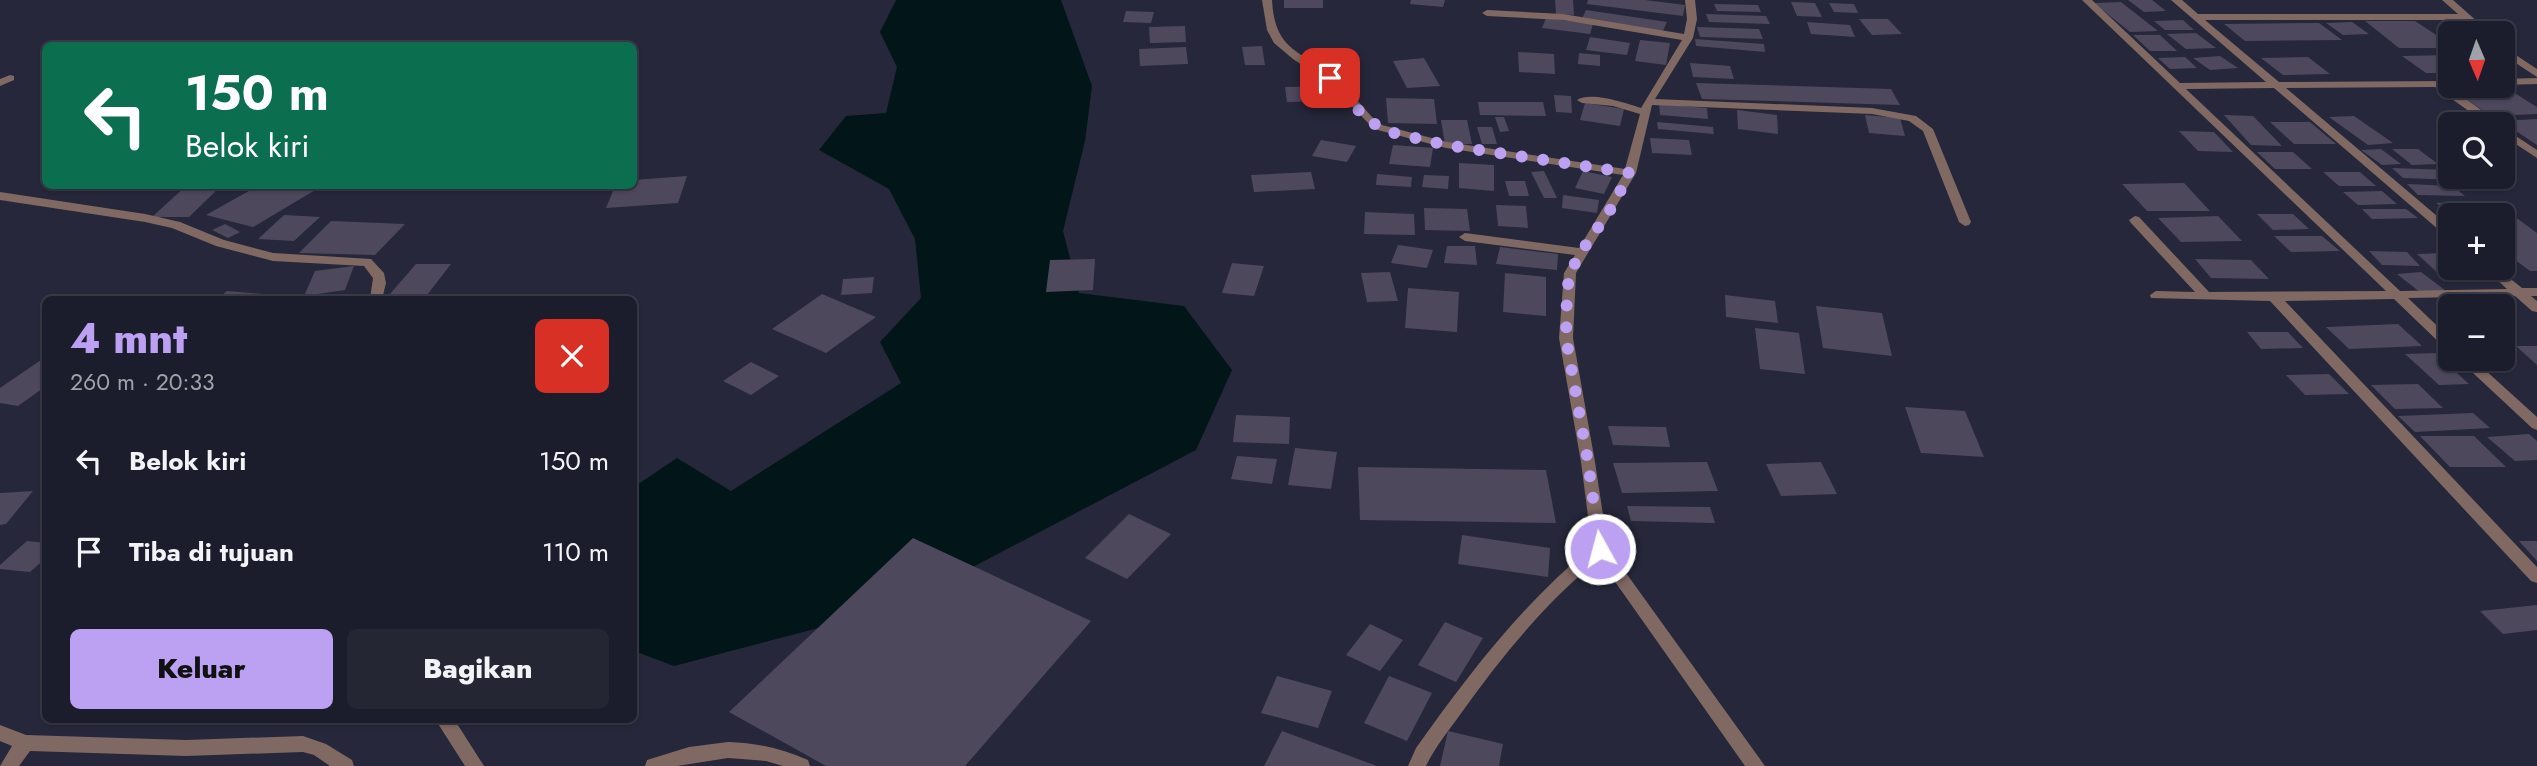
<!DOCTYPE html>
<html lang="id">
<meta charset="utf-8">
<style>
body{margin:0;font-family:Jost,sans-serif;background:#252634;color:#f1f3f6;height:100vh;display:flex;flex-direction:column;font-size:26px;white-space:nowrap}
*{box-sizing:border-box;margin:0}
p{font-size:23px;color:#a0a2a9}
.icon{flex:none;width:38px;height:38px;fill:none;stroke:currentColor;stroke-width:2;stroke-linecap:round;stroke-linejoin:round}
.map{position:relative;flex:1;overflow:hidden}
.panel{position:absolute;left:42px;top:296px;width:595px;height:427px;display:flex;flex-direction:column;background:#1c1d2c;border-radius:10px;box-shadow:0 2px 5px #0004,0 0 0 2px #3a3b48}
.panel>*{flex:none}
.hud{position:absolute;left:42px;top:42px;width:595px;height:147px;border-radius:10px;box-shadow:0 2px 5px #0004,0 0 0 2px #3a3b48;background:#0b6e4f;color:#fff;overflow:hidden}
.needle{width:46px;rotate:178deg}
.controls{position:absolute;left:2438px;top:21px;display:grid;gap:14px}
.controls a{display:grid;place-items:center;width:77px;height:77px;border-radius:10px;background:#1c1d2c;box-shadow:0 2px 5px #0004,0 0 0 2px #3a3b48;font-size:35px}
.pin{position:absolute;display:grid;place-items:center;width:60px;height:60px;color:#fff;margin:-30px;border-radius:14px;box-shadow:0 4px 10px #0006}
.me{position:absolute;width:77px;margin:-38px;rotate:353deg;stroke-linejoin:round;filter:drop-shadow(0 0 5px #0008)}
.turn{display:flex;align-items:center;gap:24px;height:147px;padding:0 28px;font-size:32px}
.turn .icon{width:91px;height:91px;stroke-width:2.5}
.turn b{display:block;font-size:49px;line-height:60px}
.round{display:grid;place-items:center;flex:none;width:74px;height:74px;border-radius:10px;background:#252634}
.summary{display:flex;align-items:center;justify-content:space-between;height:119px;padding:0 28px}
h1{font-size:42px;font-weight:800;line-height:52px;color:#bca0f2}
.action{display:flex;gap:14px;margin-top:auto;padding:14px 28px}
.action a{flex:1;height:80px;border-radius:10px;background:#bca0f2;color:#111;font-size:28px;font-weight:800;line-height:80px;text-align:center}
.action a+a{background:#252634;color:#f1f3f6}
ul{padding:0;list-style:none}
li{display:flex;align-items:center;gap:21px;height:91px;padding:0 28px}
li div{flex:1}
li b{display:block;font-size:26px}
li em{font-style:normal}
.map>svg:first-child{display:block}
.water{fill:#021519}
.building{fill:#4e485d}
.lines{fill:none;stroke-linecap:round;stroke-linejoin:round}
.minor{fill:#806962;fill-rule:evenodd}
.route{stroke:#bca0f2;stroke-width:12;stroke-dasharray:0 21.6}
</style>
<div class="map">
<svg width="2537" height="766" viewBox="0 0 2537 766">
<rect width="100%" height="100%" fill="#26273a"/>
<path class="water" d="M 896,0 L 1061,0 L 1092,86 L 1085,141 L 1063,231 L 1079,293 L 1184,306 L 1232,370 L 1196,450 L 950,579 L 849,620 L 674,666 L 634,651 L 634,487 L 677,458 L 731,491 L 901,383 L 880,342 L 921,298 L 915,239 L 889,189 L 819,150 L 846,116 L 886,113 L 897,67 L 880,32 Z"/>
<path class="building" d="M 1284,0 L 1323,0 L 1323,8 L 1284,8 Z
M 1411,0 L 1445,0 L 1443,7 L 1410,4 Z
M 1555,0 L 1573,0 L 1574,15 L 1556,14 Z
M 1588,0 L 1645,0 L 1685,5 L 1683,16 L 1587,4 Z
M 2128,0 L 2152,0 L 2166,11 L 2144,12 Z
M 1791,2 L 1815,3 L 1822,17 L 1797,16 Z
M 2121,2 L 2158,31 L 2130,32 L 2094,3 Z
M 1829,3 L 1854,4 L 1858,13 L 1834,12 Z
M 1714,4 L 1758,5 L 1761,12 L 1717,11 Z
M 1586,10 L 1667,22 L 1663,31 L 1582,19 Z
M 1126,11 L 1154,12 L 1151,23 L 1123,22 Z
M 1706,14 L 1766,16 L 1770,24 L 1709,22 Z
M 1546,18 L 1593,24 L 1590,34 L 1542,28 Z
M 1859,19 L 1888,19 L 1902,34 L 1872,35 Z
M 2183,20 L 2194,30 L 2165,30 L 2154,21 Z
M 2365,21 L 2415,21 L 2450,44 L 2450,48 L 2399,48 Z
M 1807,22 L 1850,25 L 1855,37 L 1811,34 Z
M 2352,22 L 2369,34 L 2343,35 L 2326,23 Z
M 2319,23 L 2342,40 L 2245,41 L 2224,24 Z
M 1185,26 L 1186,42 L 1150,43 L 1149,27 Z
M 1697,27 L 1759,29 L 1763,39 L 1700,37 Z
M 2196,33 L 2216,48 L 2186,49 L 2167,34 Z
M 2133,35 L 2160,35 L 2177,51 L 2150,51 Z
M 1590,37 L 1630,43 L 1627,55 L 1586,50 Z
M 1695,39 L 1764,44 L 1765,52 L 1696,46 Z
M 1640,40 L 1670,43 L 1666,65 L 1635,61 Z
M 1262,46 L 1265,65 L 1245,65 L 1242,47 Z
M 1186,47 L 1188,64 L 1140,66 L 1139,49 Z
M 1518,52 L 1554,54 L 1555,74 L 1519,72 Z
M 1579,53 L 1600,55 L 1600,66 L 1578,64 Z
M 1350,54 L 1352,67 L 1333,67 L 1331,55 Z
M 2450,55 L 2450,73 L 2426,73 L 2402,56 Z
M 2220,56 L 2238,68 L 2210,70 L 2193,58 Z
M 2185,57 L 2197,68 L 2170,69 L 2158,58 Z
M 2308,57 L 2330,74 L 2283,75 L 2261,58 Z
M 1424,58 L 1440,86 L 1407,88 L 1393,61 Z
M 1690,63 L 1730,66 L 1734,79 L 1693,77 Z
M 1696,83 L 1891,89 L 1900,105 L 1702,99 Z
M 1330,86 L 1332,101 L 1287,102 L 1285,87 Z
M 2508,89 L 2537,107 L 2537,114 L 2491,116 L 2454,91 Z
M 1554,95 L 1571,96 L 1572,113 L 1556,112 Z
M 1386,98 L 1434,99 L 1437,124 L 1388,123 Z
M 1478,102 L 1543,102 L 1546,116 L 1480,115 Z
M 1585,103 L 1624,109 L 1620,126 L 1580,120 Z
M 1659,104 L 1707,108 L 1708,119 L 1660,115 Z
M 1737,110 L 1777,115 L 1778,134 L 1738,129 Z
M 1865,115 L 1900,118 L 1905,136 L 1869,133 Z
M 2224,115 L 2253,116 L 2282,146 L 2251,145 Z
M 2354,116 L 2393,143 L 2368,145 L 2329,117 Z
M 1495,117 L 1504,117 L 1509,131 L 1500,132 Z
M 2537,119 L 2537,145 L 2501,121 Z
M 1441,120 L 1467,120 L 1472,144 L 1445,144 Z
M 1657,122 L 1713,127 L 1714,134 L 1658,129 Z
M 2270,122 L 2310,122 L 2336,144 L 2294,144 Z
M 1477,127 L 1492,127 L 1497,144 L 1482,144 Z
M 2179,131 L 2214,132 L 2233,152 L 2198,151 Z
M 1650,138 L 1689,140 L 1692,155 L 1652,153 Z
M 1321,140 L 1356,146 L 1347,162 L 1312,156 Z
M 1393,145 L 1433,148 L 1430,167 L 1389,164 Z
M 2381,149 L 2401,164 L 2382,165 L 2361,150 Z
M 2392,149 L 2418,149 L 2438,164 L 2412,165 Z
M 2257,152 L 2293,152 L 2312,169 L 2275,169 Z
M 1459,163 L 1494,165 L 1494,191 L 1459,188 Z
M 2392,168 L 2450,170 L 2450,177 L 2459,177 L 2463,180 L 2403,178 Z
M 1544,171 L 1557,198 L 1544,198 L 1531,172 Z
M 1583,171 L 1612,177 L 1604,194 L 1575,188 Z
M 1311,172 L 1315,189 L 1254,192 L 1251,175 Z
M 2323,172 L 2360,172 L 2376,186 L 2339,186 Z
M 1377,174 L 1412,177 L 1411,187 L 1376,185 Z
M 1424,175 L 1449,176 L 1448,189 L 1422,187 Z
M 687,176 L 678,203 L 606,208 L 615,186 L 634,186 L 634,180 Z
M 1505,181 L 1525,181 L 1529,196 L 1509,196 Z
M 2184,183 L 2210,211 L 2147,211 L 2122,184 Z
M 2407,184 L 2453,186 L 2465,196 L 2418,195 Z
M 186,186 L 221,186 L 189,217 L 152,217 Z
M 258,186 L 322,186 L 253,227 L 206,215 Z
M 2382,191 L 2397,204 L 2358,205 L 2343,192 Z
M 1563,195 L 1599,200 L 1597,213 L 1562,208 Z
M 2475,201 L 2490,211 L 2450,213 L 2436,203 Z
M 1496,205 L 1526,206 L 1528,228 L 1498,226 Z
M 1424,208 L 1467,209 L 1470,231 L 1425,230 Z
M 2362,209 L 2406,209 L 2418,218 L 2372,219 Z
M 1365,212 L 1414,214 L 1415,235 L 1364,234 Z
M 2257,214 L 2293,214 L 2309,229 L 2273,230 Z
M 284,215 L 320,217 L 294,241 L 258,239 Z
M 2218,216 L 2242,241 L 2181,242 L 2158,218 Z
M 2502,219 L 2518,219 L 2537,233 L 2537,271 L 2530,271 L 2502,250 Z
M 331,221 L 405,224 L 375,255 L 299,253 Z
M 225,224 L 240,232 L 228,238 L 212,230 Z
M 2274,236 L 2322,236 L 2340,251 L 2291,252 Z
M 1398,245 L 1433,250 L 1427,268 L 1391,263 Z
M 1447,246 L 1475,246 L 1477,265 L 1444,263 Z
M 1500,247 L 1558,254 L 1557,270 L 1496,264 Z
M 2369,251 L 2407,252 L 2420,266 L 2382,265 Z
M 2446,253 L 2450,257 L 2450,268 L 2462,268 L 2468,273 L 2438,273 L 2417,254 Z
M 1095,259 L 1093,290 L 1046,292 L 1050,260 Z
M 2195,259 L 2251,260 L 2269,279 L 2211,278 Z
M 1232,263 L 1264,266 L 1254,296 L 1222,293 Z
M 416,264 L 451,264 L 427,295 L 390,294 Z
M 354,266 L 345,290 L 304,296 L 315,271 Z
M 1390,272 L 1398,301 L 1367,302 L 1361,273 Z
M 2421,272 L 2446,291 L 2421,293 L 2397,274 Z
M 1505,273 L 1546,277 L 1546,316 L 1503,312 Z
M 874,277 L 872,293 L 841,295 L 843,279 Z
M 1408,288 L 1459,292 L 1457,332 L 1405,328 Z
M 227,291 L 262,294 L 256,299 L 218,299 Z
M 822,294 L 876,317 L 826,353 L 772,329 Z
M 1725,295 L 1775,301 L 1778,323 L 1726,317 Z
M 1816,306 L 1882,313 L 1892,356 L 1823,348 Z
M 2398,324 L 2422,346 L 2349,349 L 2326,327 Z
M 1755,328 L 1799,333 L 1805,374 L 1760,369 Z
M 2247,332 L 2288,332 L 2303,348 L 2261,349 Z
M 2516,346 L 2537,346 L 2537,365 Z
M 2435,353 L 2469,384 L 2439,385 L 2405,354 Z
M 41,360 L 46,360 L 46,386 L 18,406 L 0,403 L 0,388 Z
M 751,362 L 779,376 L 751,395 L 723,381 Z
M 2329,374 L 2349,394 L 2305,395 L 2286,375 Z
M 2418,384 L 2443,408 L 2395,409 L 2371,385 Z
M 1905,407 L 1965,411 L 1984,457 L 1921,453 Z
M 2473,413 L 2490,428 L 2415,432 L 2398,416 Z
M 1236,415 L 1290,417 L 1289,444 L 1233,442 Z
M 1608,426 L 1666,427 L 1670,447 L 1613,445 Z
M 2529,434 L 2537,441 L 2537,460 L 2515,461 L 2487,437 Z
M 2420,436 L 2474,436 L 2506,467 L 2450,467 Z
M 1295,448 L 1337,452 L 1331,489 L 1288,485 Z
M 1237,456 L 1277,459 L 1272,484 L 1231,479 Z
M 1707,462 L 1718,491 L 1622,493 L 1613,463 Z
M 1821,462 L 1837,494 L 1781,496 L 1766,464 Z
M 1358,467 L 1546,470 L 1556,523 L 1360,520 Z
M 33,491 L 6,524 L 0,525 L 0,493 Z
M 1627,506 L 1710,507 L 1715,523 L 1631,521 Z
M 1129,514 L 1171,534 L 1127,579 L 1085,558 Z
M 1462,535 L 1550,548 L 1548,577 L 1458,564 Z
M 913,538 L 1091,621 L 965,766 L 826,766 L 729,712 Z
M 27,541 L 46,543 L 46,558 L 30,572 L 0,569 L 0,565 Z
M 2519,541 L 2537,541 L 2537,561 Z
M 2537,605 L 2537,630 L 2503,634 L 2480,611 Z
M 1445,622 L 1483,638 L 1456,682 L 1418,665 Z
M 1370,624 L 1403,640 L 1380,671 L 1346,655 Z
M 1277,676 L 1332,691 L 1318,728 L 1261,713 Z
M 1389,676 L 1432,693 L 1407,741 L 1364,723 Z
M 1282,731 L 1377,766 L 1264,766 Z
M 1448,731 L 1503,744 L 1499,766 L 1440,766 Z"/>
<g class="lines">
<path class="minor" d="M 1262,0 L 1272,0 C 1275,54 1303,50 1337,79 C 1351,91 1362,107 1375,120 L 1382,125 L 1447,142 L 1625,169 L 1640,114 L 1613,106 L 1582,103 L 1577,100 C 1590,91 1626,103 1641,108 L 1682,40 L 1563,20 L 1487,16 L 1482,13 L 1487,10 L 1563,14 L 1684,34 L 1687,19 L 1685,0 L 1695,0 L 1697,19 L 1693,38 L 1655,99 L 1872,108 L 1916,116 L 1933,129 L 1971,222 L 1969,225 L 1965,226 L 1959,222 L 1923,131 L 1909,121 L 1872,114 L 1652,105 L 1636,173 L 1576,273 L 1573,338 L 1595,462 L 1608,548 L 1765,766 L 1745,766 L 1599,559 C 1545,603 1502,656 1462,712 C 1450,729 1435,747 1426,766 L 1408,766 L 1416,748 C 1469,674 1522,604 1592,547 L 1581,462 L 1559,338 L 1564,273 L 1575,255 L 1465,241 L 1459,237 L 1465,233 L 1579,248 L 1623,175 L 1446,148 L 1374,129 L 1328,82 L 1293,59 L 1274,43 L 1267,30 Z
M 2082,0 L 2092,0 L 2180,83 L 2266,82 L 2171,0 L 2182,0 L 2198,14 L 2458,14 L 2442,0 L 2453,0 L 2488,31 L 2490,33 L 2479,33 L 2464,20 L 2205,20 L 2279,82 L 2450,81 L 2450,86 L 2454,86 L 2449,87 L 2498,122 L 2499,124 L 2487,124 L 2435,87 L 2286,88 L 2450,227 L 2450,237 L 2446,236 L 2274,88 L 2186,89 L 2400,291 L 2507,289 L 2484,268 L 2497,268 L 2522,288 L 2537,288 L 2537,296 L 2531,296 L 2537,301 L 2537,312 L 2532,311 L 2515,296 L 2408,298 L 2450,338 L 2450,349 L 2445,348 L 2394,299 L 2285,301 L 2537,567 L 2537,583 L 2531,581 L 2270,301 L 2151,298 L 2150,295 L 2156,291 L 2195,292 L 2131,223 L 2129,220 L 2135,216 L 2139,217 L 2209,292 L 2386,291 Z
M 2502,46 L 2537,69 L 2537,77 L 2502,54 Z
M 10,75 L 14,76 L 14,80 L 0,86 L 0,79 Z
M 2537,78 L 2537,84 L 2502,85 L 2502,79 Z
M 2502,127 L 2537,150 L 2537,158 L 2502,135 Z
M 0,192 L 145,214 L 180,222 L 224,240 L 273,253 L 371,259 L 384,273 L 386,283 L 382,299 L 370,299 L 373,278 L 364,266 L 273,261 L 216,246 L 172,228 L 145,222 L 0,200 Z
M 2458,359 L 2473,359 L 2537,417 L 2537,430 L 2532,428 Z
M 435,719 L 454,719 L 484,766 L 465,766 Z
M 0,725 L 26,735 L 186,740 L 303,736 L 326,744 L 352,760 L 354,766 L 330,766 L 314,755 L 303,752 L 186,756 L 30,751 L 19,766 L 0,766 L 12,746 L 0,741 Z
M 728,742 C 757,743 781,748 808,760 L 810,766 L 783,766 L 766,761 L 728,758 L 677,766 L 645,766 L 647,760 L 689,747 Z"/>
</g>
<g class="lines">
<path class="route" d="M 1330,78 L 1368,121 L 1394,133 L 1446,145 L 1630,173 L 1609,212 L 1581,252 L 1570,273 L 1567,291 L 1566,338 L 1588,462 L 1600,549"/>
</g>
</svg>
<div class="controls">
<a><svg class="needle" viewBox="-14 -14 28 28"><path d="M0-13l5 13h-10z" fill="#e53935"/><path d="M0 13l5-13h-10z" fill="#a0a2a9"/></svg></a>
<a><svg class="icon" aria-label="search" viewBox="0 0 24 24"><circle cx="10" cy="10" r="6"/><path d="M15 15l6 6"/></svg></a>
<a>+</a>
<a>−</a>
</div>
<div class="pin" style="left:1330px;top:78px;background:#d93025"><svg class="icon" aria-label="arrive" viewBox="0 0 24 24"><path d="M6 21V4h12l-3 4 3 4H6"/></svg></div>
<svg class="me" style="left:1600px;top:549px" viewBox="-20 -20 40 40"><circle r="17" fill="#bca0f2" stroke="#fff" stroke-width="3"/><path d="M0-11L8 9 0 5-8 9z" fill="#fff"/></svg>
<div class="hud">
<div class="turn"><svg class="icon" aria-label="left" viewBox="0 0 24 24"><path d="M17 20v-9H6M10 6l-5 5 5 5"/></svg><div><b>150 m</b>Belok kiri</div></div>
</div>
<section class="panel">
<div class="summary"><div><h1>4 mnt</h1><p>260 m · 20:33</p></div><a class="round" style="background:#d93025;color:#fff"><svg class="icon" aria-label="close" viewBox="0 0 24 24"><path d="M6 6l12 12M18 6L6 18"/></svg></a></div>
<ul>
<li><svg class="icon" aria-label="left" viewBox="0 0 24 24"><path d="M17 20v-9H6M10 6l-5 5 5 5"/></svg><div><b>Belok kiri</b></div><em>150 m</em></li>
<li><svg class="icon" aria-label="arrive" viewBox="0 0 24 24"><path d="M6 21V4h12l-3 4 3 4H6"/></svg><div><b>Tiba di tujuan</b></div><em>110 m</em></li>
</ul>
<div class="action"><a>Keluar</a><a>Bagikan</a></div>
</section>
</div>
